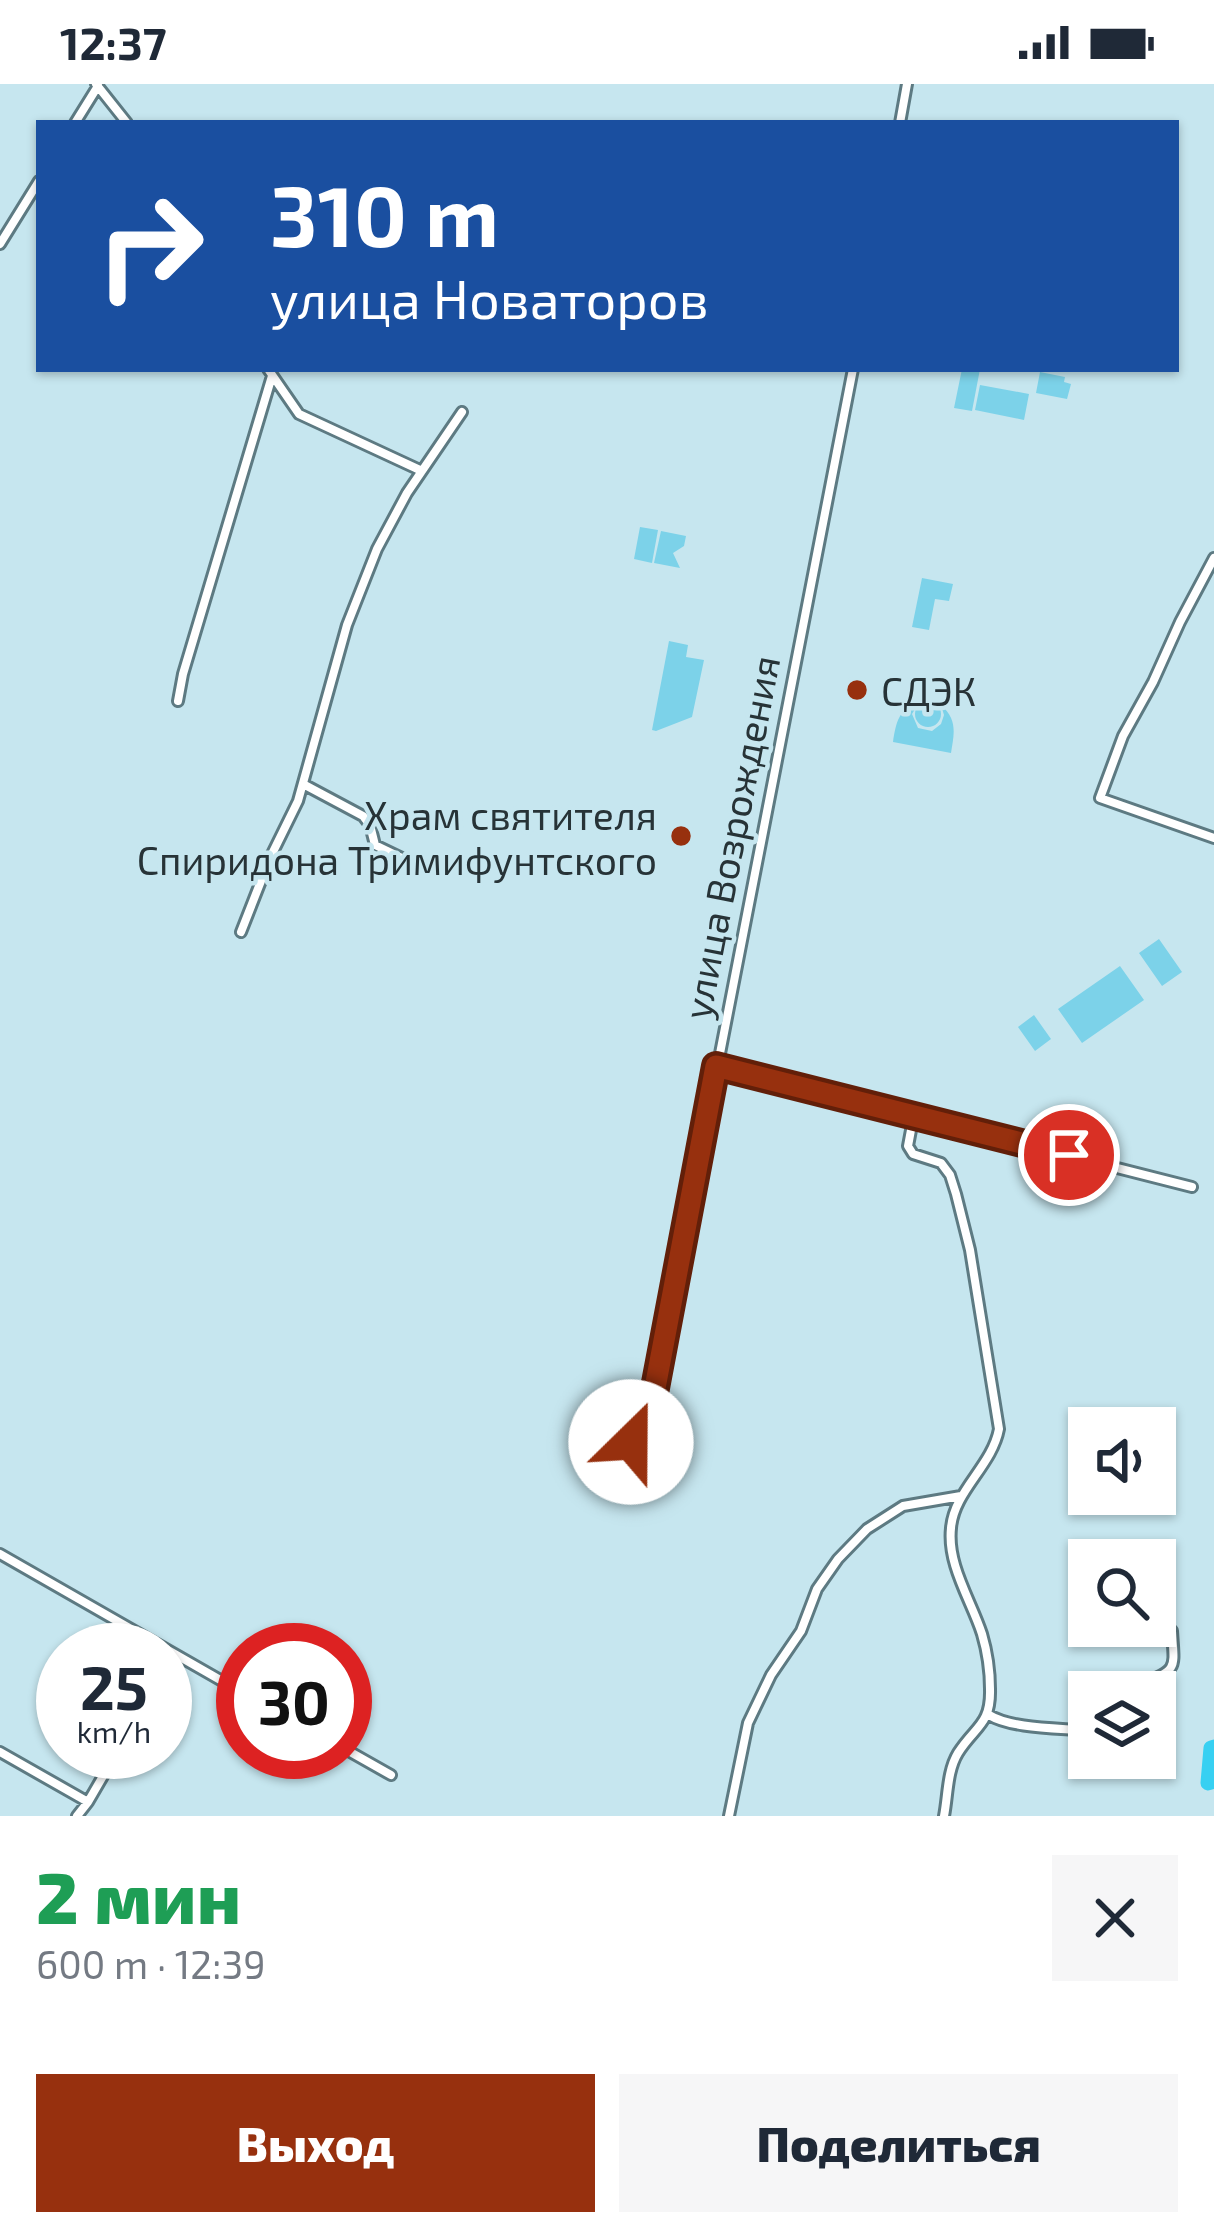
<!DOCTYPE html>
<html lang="ru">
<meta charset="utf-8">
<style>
body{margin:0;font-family:"Exo 2",sans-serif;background:#f6f6f7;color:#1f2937;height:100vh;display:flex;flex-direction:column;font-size:45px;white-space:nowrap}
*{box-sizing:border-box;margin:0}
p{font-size:39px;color:#747a83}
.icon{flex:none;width:66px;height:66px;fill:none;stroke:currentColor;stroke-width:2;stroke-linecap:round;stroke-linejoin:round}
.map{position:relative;height:1732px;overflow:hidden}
.details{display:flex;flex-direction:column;background:#fff;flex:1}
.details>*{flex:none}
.guide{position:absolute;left:36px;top:36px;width:1143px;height:252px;border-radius:0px;box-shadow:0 3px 9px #0004;background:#1a4fa0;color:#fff;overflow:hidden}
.tools{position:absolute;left:1068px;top:1323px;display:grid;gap:24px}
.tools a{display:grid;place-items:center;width:108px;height:108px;border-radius:0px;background:#fff;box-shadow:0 3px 9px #0004;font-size:60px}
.speed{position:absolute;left:36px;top:1539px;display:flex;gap:24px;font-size:60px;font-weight:700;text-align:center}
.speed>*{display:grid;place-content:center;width:156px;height:156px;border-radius:50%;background:#fff;box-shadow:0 3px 9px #0004;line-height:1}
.speed small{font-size:30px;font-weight:400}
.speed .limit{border:18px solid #d22;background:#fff;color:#111}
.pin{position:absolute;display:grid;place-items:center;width:102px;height:102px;color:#fff;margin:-51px;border:6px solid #fff;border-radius:50%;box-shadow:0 3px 12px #0007}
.me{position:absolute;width:132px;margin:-66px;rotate:23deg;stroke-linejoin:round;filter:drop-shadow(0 0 9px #0008)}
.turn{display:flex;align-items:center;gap:42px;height:252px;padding:0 36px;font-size:54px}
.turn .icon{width:156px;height:156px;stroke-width:2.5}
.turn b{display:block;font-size:84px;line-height:102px}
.round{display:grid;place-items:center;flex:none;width:126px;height:126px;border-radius:0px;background:#f6f6f7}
.headline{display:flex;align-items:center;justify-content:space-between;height:204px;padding:0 36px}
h1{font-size:72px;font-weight:800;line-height:90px;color:#1e9e55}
.action{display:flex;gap:24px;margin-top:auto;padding:24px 36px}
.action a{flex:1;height:138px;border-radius:0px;background:#97300e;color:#fff;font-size:48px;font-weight:800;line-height:138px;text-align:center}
.action a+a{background:#f6f6f7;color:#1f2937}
.status{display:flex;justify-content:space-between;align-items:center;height:84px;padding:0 60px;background:#fff;direction:ltr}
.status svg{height:33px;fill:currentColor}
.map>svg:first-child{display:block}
.green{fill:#7cd2e9}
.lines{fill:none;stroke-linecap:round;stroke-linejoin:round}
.river{stroke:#37d0f2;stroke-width:15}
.street-casing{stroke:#5d7a82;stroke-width:14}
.street{stroke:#fff;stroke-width:8}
.route-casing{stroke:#621f09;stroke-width:30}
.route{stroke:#97300e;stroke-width:21}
.poi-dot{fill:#97300e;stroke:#c6e6ef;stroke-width:4.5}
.labels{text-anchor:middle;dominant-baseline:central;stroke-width:9;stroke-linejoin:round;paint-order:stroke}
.poi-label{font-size:39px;fill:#273337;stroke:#c6e6ef;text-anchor:start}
.street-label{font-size:39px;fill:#273337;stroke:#c6e6ef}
</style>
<div class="status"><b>12:37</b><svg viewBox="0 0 49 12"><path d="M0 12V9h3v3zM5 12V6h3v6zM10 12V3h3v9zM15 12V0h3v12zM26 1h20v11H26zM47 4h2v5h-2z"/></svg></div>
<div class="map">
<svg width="1214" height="1732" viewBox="0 0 1214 1732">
<rect width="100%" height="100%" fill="#c6e6ef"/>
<path class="green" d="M 962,285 L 980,285 L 972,327 L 954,324 Z
M 1040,288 L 1065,293 L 1064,298 L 1071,300 L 1067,315 L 1036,309 Z
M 980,301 L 1029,310 L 1024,336 L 975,326 Z
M 640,443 L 658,446 L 652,479 L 634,475 Z
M 661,447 L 686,452 L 684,462 L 673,469 L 680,484 L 654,479 Z
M 922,494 L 953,500 L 949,517 L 935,515 L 929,546 L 912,543 Z
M 669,557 L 688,561 L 686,573 L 704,576 L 692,633 L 656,647 L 652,646 Z
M915 630a13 13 0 1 1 26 0a13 13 0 1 1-26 0Z
M 920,617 L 912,630 L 918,644 L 932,647 L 941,640 L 944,631 L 941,621 C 958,636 954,650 951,669 L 893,658 C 896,638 899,624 920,617 Z
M 1159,855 L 1182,888 L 1162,902 L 1139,869 Z
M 1120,882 L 1144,916 L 1082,959 L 1058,925 Z
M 1034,931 L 1051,955 L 1035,967 L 1018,943 Z"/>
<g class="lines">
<path class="river" d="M 1214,1663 L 1211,1664 L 1208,1699 L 1214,1697"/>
<defs>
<path id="street" d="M 96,0 L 127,39
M 75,39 L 98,2
M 900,39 L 907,0
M 0,160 L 39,97
M 268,285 L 299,330 L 422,387
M 1214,474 L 1180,538 L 1153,598 L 1123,652 L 1100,714 L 1214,754
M 178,617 L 183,590 L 272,292
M 303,700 L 363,732 L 370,741 L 375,761 L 404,775
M 241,848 L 270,774 L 298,717 L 347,541 L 377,465 L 407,409 L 462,328
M 716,982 L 1192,1103
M 914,1030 L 908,1062 L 913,1070 L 941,1079 L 950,1091 L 956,1110 L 970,1166 L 999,1345 C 992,1382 954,1407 951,1444 C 947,1481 971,1516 982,1550 C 987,1567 990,1587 990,1605 C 991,1641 975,1642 958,1669 C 947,1687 948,1712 944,1732
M 655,1304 C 657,1338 692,1334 672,1368 L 655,1375 C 605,1367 646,1329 655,1304 L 853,285
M 0,1470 L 243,1609
M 1077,1546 L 1119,1542
M 165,1587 L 175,1571
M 1140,1608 L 1145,1599 C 1179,1585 1174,1583 1172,1547 L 1163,1538 L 1155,1538
M 989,1631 C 1012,1645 1061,1644 1089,1647
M 1085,1647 L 1087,1655 L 1086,1675
M 345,1665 L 391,1691
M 0,1668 L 88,1718 L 117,1668
M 77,1732 L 88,1718
M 729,1732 L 748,1639 L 771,1591 L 801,1547 L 817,1505 L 838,1475 L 867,1445 L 903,1422 L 961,1412"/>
</defs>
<use href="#street" class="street-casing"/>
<use href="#street" class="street"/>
</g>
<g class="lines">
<defs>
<path id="route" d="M 631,1358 C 629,1338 648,1323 655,1304 L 716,982 L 1069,1071"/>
</defs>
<use href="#route" class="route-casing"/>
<use href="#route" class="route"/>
</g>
<g class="poi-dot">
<circle cx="857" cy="606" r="12"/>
<circle cx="681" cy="752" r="12"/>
</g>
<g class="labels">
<g class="poi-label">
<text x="881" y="606">СДЭК</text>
<text x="657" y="730" text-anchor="end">Храм святителя<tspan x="657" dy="45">Спиридона Тримифунтского</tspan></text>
</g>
<g class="street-label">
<text transform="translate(730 753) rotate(-79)">улица Возрождения</text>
</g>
</g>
</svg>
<div class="tools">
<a><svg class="icon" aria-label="sound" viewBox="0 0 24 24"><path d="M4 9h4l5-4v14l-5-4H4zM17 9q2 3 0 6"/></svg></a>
<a><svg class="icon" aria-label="search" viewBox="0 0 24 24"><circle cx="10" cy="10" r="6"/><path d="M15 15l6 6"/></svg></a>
<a><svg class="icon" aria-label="layers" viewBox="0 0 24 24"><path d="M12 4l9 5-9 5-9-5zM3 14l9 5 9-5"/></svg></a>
</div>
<div class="speed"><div>25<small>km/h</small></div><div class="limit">30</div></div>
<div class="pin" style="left:1069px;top:1071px;background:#d93025"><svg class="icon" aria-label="arrive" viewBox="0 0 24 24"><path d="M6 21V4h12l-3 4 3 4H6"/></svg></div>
<svg class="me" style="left:631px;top:1358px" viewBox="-20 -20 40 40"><circle r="19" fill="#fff"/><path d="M0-13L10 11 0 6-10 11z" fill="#97300e"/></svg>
<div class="guide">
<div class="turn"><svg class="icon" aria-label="right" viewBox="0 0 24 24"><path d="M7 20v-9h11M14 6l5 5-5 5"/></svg><div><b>310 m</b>улица Новаторов</div></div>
</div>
</div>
<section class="details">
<div class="headline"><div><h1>2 мин</h1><p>600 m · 12:39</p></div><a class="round"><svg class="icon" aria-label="close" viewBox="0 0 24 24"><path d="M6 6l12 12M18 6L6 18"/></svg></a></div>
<div class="action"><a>Выход</a><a>Поделиться</a></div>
</section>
